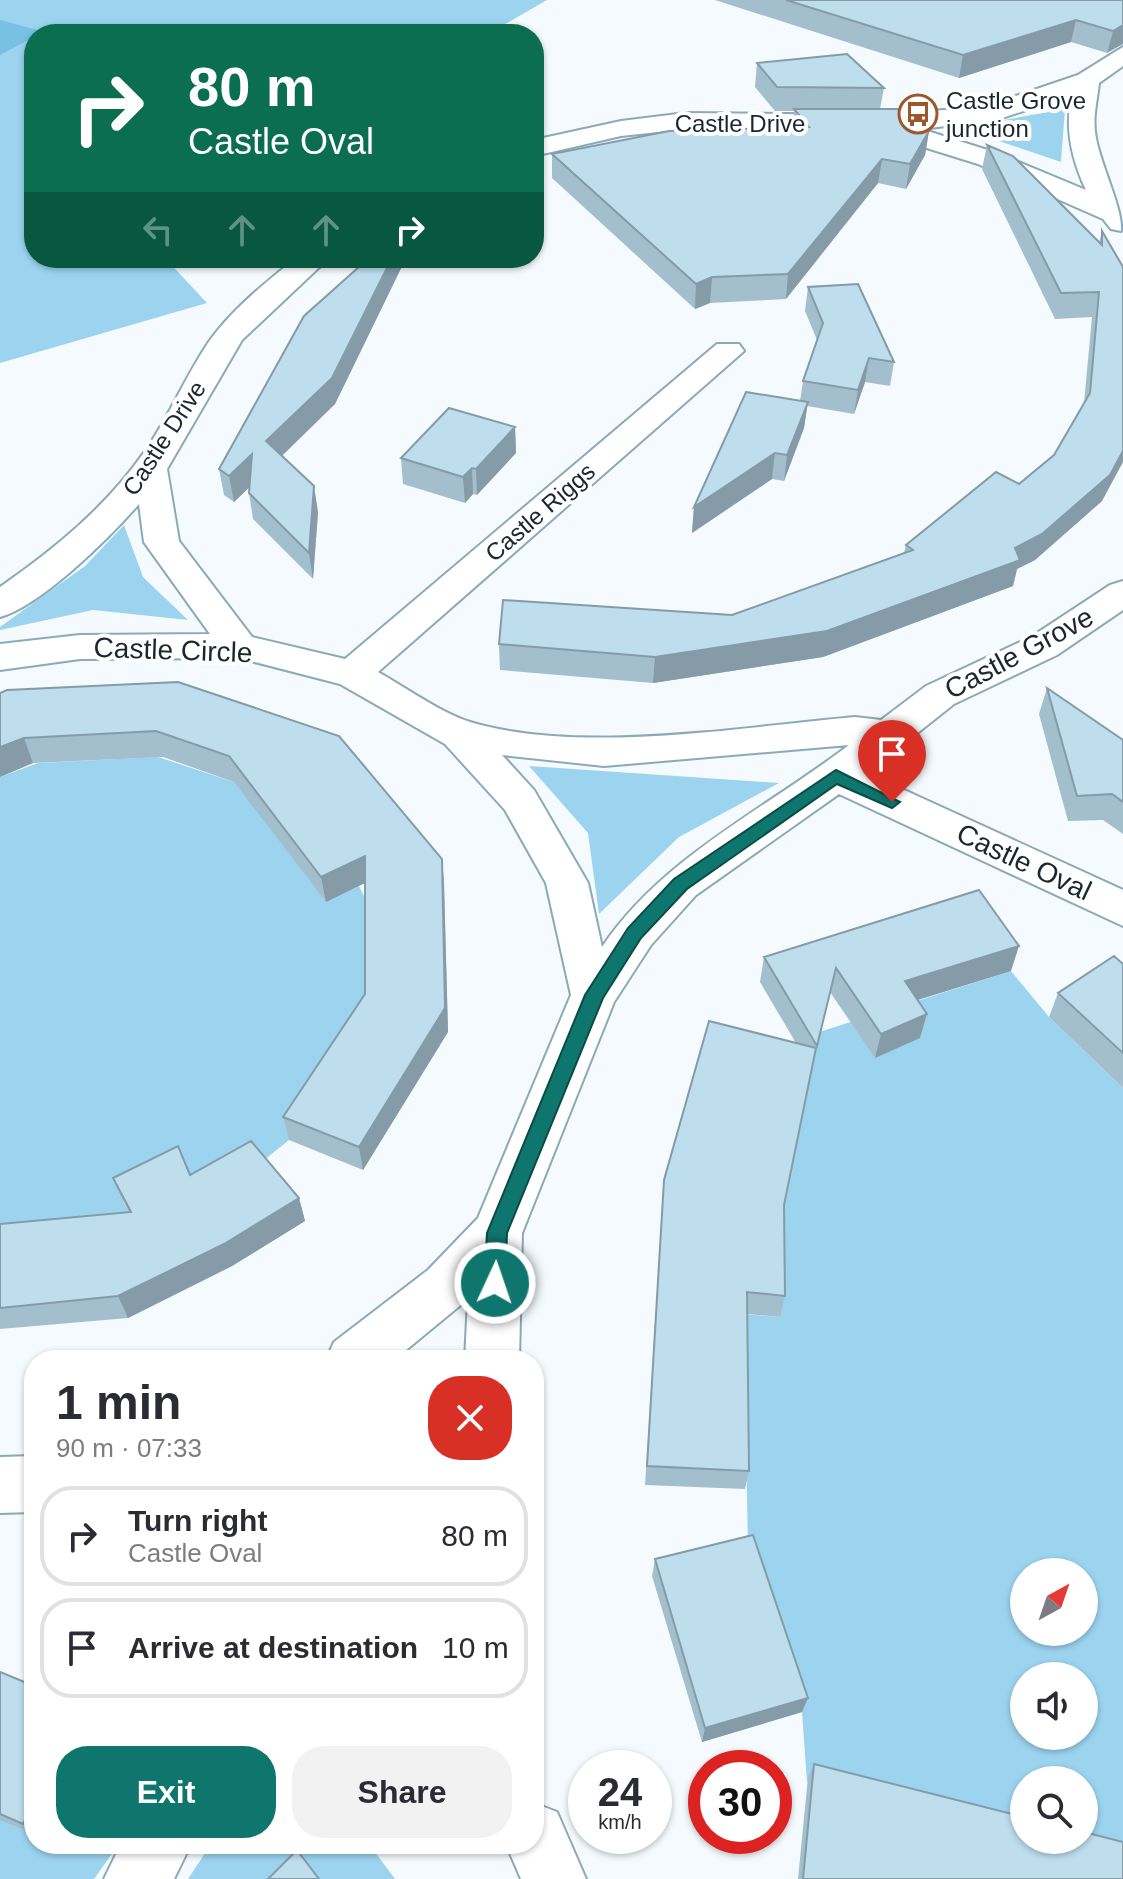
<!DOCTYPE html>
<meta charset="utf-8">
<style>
body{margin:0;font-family:Helvetica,sans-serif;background:#f2f2f3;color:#2b2b33;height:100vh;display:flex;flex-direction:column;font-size:30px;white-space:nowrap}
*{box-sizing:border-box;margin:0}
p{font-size:26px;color:#7c7c81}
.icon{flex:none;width:44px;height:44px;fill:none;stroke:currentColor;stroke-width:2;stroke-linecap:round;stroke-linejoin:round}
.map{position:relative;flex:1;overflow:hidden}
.side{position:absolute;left:24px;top:1350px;width:520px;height:504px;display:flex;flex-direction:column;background:#fff;border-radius:32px;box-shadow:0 2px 6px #0004}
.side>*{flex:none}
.banner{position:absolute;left:24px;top:24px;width:520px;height:244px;border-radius:32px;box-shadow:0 2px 6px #0004;background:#0b6e4f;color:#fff;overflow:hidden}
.needle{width:52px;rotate:40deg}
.controls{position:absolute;left:1010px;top:1558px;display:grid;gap:16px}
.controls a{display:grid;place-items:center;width:88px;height:88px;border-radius:50%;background:#fff;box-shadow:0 2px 6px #0004;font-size:40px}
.speed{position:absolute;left:568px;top:1750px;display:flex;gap:16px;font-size:40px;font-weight:700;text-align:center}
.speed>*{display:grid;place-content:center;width:104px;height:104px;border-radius:50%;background:#fff;box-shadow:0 2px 6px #0004;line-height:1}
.speed small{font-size:20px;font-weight:400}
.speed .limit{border:12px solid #d22;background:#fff;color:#111}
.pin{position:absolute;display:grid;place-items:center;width:68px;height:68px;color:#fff;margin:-82px -34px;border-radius:50% 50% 50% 0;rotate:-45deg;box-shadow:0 0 8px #0007}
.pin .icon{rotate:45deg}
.me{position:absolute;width:88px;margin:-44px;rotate:3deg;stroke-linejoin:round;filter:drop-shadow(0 0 6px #0008)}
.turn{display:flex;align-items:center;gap:28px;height:168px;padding:0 32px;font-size:36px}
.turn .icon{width:104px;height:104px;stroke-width:2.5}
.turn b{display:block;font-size:56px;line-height:68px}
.lanes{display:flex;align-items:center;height:76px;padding:0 32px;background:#0003;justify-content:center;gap:40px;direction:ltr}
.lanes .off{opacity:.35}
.round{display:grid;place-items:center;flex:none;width:84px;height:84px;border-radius:32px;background:#f2f2f3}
.head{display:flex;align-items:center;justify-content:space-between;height:136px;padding:0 32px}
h1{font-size:48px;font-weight:600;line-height:60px}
.action{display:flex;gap:16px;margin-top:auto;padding:16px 32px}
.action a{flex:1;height:92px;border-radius:32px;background:#0f766e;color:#fff;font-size:32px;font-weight:600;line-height:92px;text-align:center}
.action a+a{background:#f2f2f3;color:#2b2b33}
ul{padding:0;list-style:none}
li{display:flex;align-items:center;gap:24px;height:100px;margin:0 16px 12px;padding:0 16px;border:4px solid #e1e1e2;border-radius:32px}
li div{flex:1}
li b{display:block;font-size:30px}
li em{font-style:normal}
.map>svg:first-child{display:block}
.green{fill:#9cd4f0;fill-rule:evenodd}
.forest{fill:#78c1e3}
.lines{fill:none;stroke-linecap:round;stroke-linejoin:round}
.minor-casing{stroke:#8baab9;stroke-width:4}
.minor{fill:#fff;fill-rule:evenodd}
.wall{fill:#a3bfcd}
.shaded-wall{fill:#859ba7}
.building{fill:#bedeee;stroke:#859ba7;stroke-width:2}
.route{fill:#0f766e;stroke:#0a4d48;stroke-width:2}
.labels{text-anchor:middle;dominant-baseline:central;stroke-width:8;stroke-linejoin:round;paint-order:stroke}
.far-poi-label{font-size:24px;fill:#1a272d;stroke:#fff;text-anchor:start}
.far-street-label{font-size:24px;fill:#1a272d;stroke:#fff}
.street-label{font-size:28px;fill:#1a272d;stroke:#fff}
</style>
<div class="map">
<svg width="1123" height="1879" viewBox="0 0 1123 1879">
<rect width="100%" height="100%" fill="#f4fafd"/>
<path class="green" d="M 0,0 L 547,0 L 488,34 L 34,34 L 34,258 L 165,258 L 207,303 L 0,363 Z
M 1065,109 L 1061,162 L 960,128 Z
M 124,525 L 143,577 L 188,620 L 93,610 L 0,630 L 0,627 L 85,566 Z
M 158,757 L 283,798 L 268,826 L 326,901 L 359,886 L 369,906 L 369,1010 L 357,1037 L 289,1140 L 258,1165 L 123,1201 L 139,1232 L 0,1249 L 0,777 L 38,763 Z
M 529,766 L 779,783 L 679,837 L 599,914 L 588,833 Z
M 1011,971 L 1049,1017 L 1123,1088 L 1123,1858 L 1084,1840 L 1084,1780 L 1024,1780 L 1024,1833 L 894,1799 L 807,1782 L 802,1712 L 748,1553 L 744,1314 L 780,1317 L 779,1224 L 811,1072 L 794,1040 ZM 1024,1572 L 1084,1572 L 1084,1632 L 1024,1632 ZM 1024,1676 L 1084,1676 L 1084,1736 L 1024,1736 Z
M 0,1819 L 34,1834 L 34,1844 L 119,1844 L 94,1879 L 0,1879 Z
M 211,1844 L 369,1844 L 395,1879 L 188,1879 Z"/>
<path class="forest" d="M 0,20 L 45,32 L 34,34 L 34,37 L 0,55 Z"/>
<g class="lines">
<defs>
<path id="minor" d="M 1123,47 L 1123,66 L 1099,83 C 1097,102 1092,119 1096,138 C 1101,166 1123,209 1121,231 L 1111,229 L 1103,219 L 978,164 L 901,140 L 897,134 L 900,130 L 686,129 L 621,136 L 534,156 L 534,140 L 621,121 L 686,113 L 879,115 L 983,107 L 1078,75 ZM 1072,95 C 1064,128 1072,160 1086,190 L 997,153 L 921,129 L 996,120 Z
M 296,258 L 329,258 L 242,340 L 167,469 L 179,541 L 252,637 L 345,659 L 717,344 L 739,344 L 744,351 L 378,672 C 405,687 441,713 470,722 C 580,755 740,727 855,717 L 881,720 L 926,686 L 1031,637 L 1110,585 L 1123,581 L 1123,610 L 1057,655 L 954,704 L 867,773 L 1123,890 L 1123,926 L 839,794 L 696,895 L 651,945 L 614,1002 L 522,1233 L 519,1360 L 465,1360 L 468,1299 L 394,1360 L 326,1360 L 334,1342 L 428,1270 L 478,1218 L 571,995 L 546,883 L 505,810 L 445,744 L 340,684 L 239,658 L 80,659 L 0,670 L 0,644 L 80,635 L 210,634 L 144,542 L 139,504 C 110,537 41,606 0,617 L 0,587 C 53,550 105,508 143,454 C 168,419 184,379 208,343 C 232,309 264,284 296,258 ZM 849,745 C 764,810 663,857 602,947 L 588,883 L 534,790 L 502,755 L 604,766 Z
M 34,1456 L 34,1512 L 0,1513 L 0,1457 Z
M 534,1803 L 557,1812 L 586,1879 L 521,1879 L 506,1844 L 534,1844 Z
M 121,1844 L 191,1844 L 174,1879 L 104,1879 Z"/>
</defs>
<use href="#minor" class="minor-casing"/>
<use href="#minor" class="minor"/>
</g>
<path class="wall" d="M 715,0 L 1123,0 L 1107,53 L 1071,42 L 959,78 Z
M 757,63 L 884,88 L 880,109 L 929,131 L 925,155 L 906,189 L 878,183 L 786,299 L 710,303 L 695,309 L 552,178 L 552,154 L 792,127 L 794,111 L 775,111 L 755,87 Z
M 987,145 L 1099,243 L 1102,231 L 1102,501 L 1035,560 L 1017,569 L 1013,586 L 823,657 L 653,683 L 500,670 L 499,644 L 732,615 L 904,553 L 906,545 L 1019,484 L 1054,455 L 1084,403 L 1092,317 L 1055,319 L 982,169 Z
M 369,258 L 406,258 L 335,404 L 282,456 L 318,512 L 313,579 L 253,519 L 249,493 L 249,487 L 234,502 L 224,495 L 219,469 Z
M 808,287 L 894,362 L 890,386 L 865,382 L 854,414 L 807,406 L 804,428 L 784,481 L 772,479 L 692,533 L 694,507 L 800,401 L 803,381 L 817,340 L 805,311 Z
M 515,427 L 516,453 L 477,495 L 473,494 L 465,503 L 403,484 L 401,458 Z
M 178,682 L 442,859 L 444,884 L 448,1032 L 363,1170 L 289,1140 L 283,1117 L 365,994 L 365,883 L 326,902 L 234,782 L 163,757 L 33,763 L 0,777 L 0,693 Z
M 1047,688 L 1123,740 L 1123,834 L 1103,820 L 1068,821 L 1039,714 Z
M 764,957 L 1011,971 L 917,1000 L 920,1038 L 875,1058 L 830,992 L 813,1066 L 784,1205 L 785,1296 L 780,1317 L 747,1314 L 749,1471 L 745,1489 L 645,1485 L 664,1180 L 796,1043 L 760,982 Z
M 1123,964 L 1123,1088 L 1049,1017 L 1058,993 Z
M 190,1175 L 299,1198 L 305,1221 L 232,1266 L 128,1318 L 0,1329 L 0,1224 L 129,1213 L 113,1178 Z
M 655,1559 L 808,1698 L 802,1712 L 702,1742 L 652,1576 Z
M 0,1672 L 34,1686 L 34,1834 L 0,1820 Z
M 814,1764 L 1123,1879 L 798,1879 L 808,1777 Z"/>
<path class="shaded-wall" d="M 1076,20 L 1071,42 L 959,78 L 963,55 Z
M 1123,25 L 1123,44 L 1107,53 L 1113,31 Z
M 929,131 L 925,155 L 906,189 L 910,164 Z
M 882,159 L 878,183 L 786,299 L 788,274 Z
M 392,258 L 406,258 L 335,404 L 270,467 L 266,441 Z
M 712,277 L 710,303 L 695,309 L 696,284 Z
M 869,358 L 865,382 L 854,414 L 858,390 Z
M 808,402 L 804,428 L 784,481 L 787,455 Z
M 515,427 L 516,453 L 477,495 L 476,469 Z
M 1123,451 L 1123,462 L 1102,501 L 1035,560 L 1017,569 L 1013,586 L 823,657 L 653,683 L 655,657 L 1015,548 Z
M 775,453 L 772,479 L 692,533 L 694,507 Z
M 252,454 L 257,480 L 234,502 L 229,476 Z
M 472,468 L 473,494 L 465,503 L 463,477 Z
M 314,486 L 318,512 L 313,579 L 309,553 Z
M 24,738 L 33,763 L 0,777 L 0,747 Z
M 365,856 L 369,881 L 326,902 L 321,877 Z
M 442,859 L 444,884 L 448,1032 L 363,1170 L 359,1147 Z
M 1019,946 L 1011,971 L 898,1006 L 905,981 Z
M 927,1014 L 920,1038 L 875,1058 L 881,1034 Z
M 299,1198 L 305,1221 L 232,1266 L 128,1318 L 118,1296 Z
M 808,1698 L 802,1712 L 702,1742 L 705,1728 Z
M 34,1803 L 34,1832 L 23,1824 Z"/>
<path class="building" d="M 786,0 L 1123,0 L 1123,25 L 1113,31 L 1076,20 L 963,55 Z
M 847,54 L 884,88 L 777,87 L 757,63 Z
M 794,109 L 898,109 L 904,119 L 923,125 L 929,131 L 910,164 L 882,159 L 788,274 L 712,277 L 696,284 L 552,154 L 669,131 L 809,127 Z
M 987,145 L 1013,156 L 1102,245 L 1102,231 L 1123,267 L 1123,451 L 1110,475 L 1042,534 L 1015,548 L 1020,560 L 827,631 L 655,657 L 499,644 L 503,600 L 732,615 L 913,550 L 906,545 L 996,472 L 1019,484 L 1054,455 L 1090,393 L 1099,292 L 1061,293 Z
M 369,258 L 392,258 L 332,378 L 266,441 L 314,486 L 309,553 L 249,493 L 252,454 L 229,476 L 219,469 L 304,316 Z
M 858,284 L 894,362 L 869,358 L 858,390 L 803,381 L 823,323 L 808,287 Z
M 746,392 L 808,402 L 787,455 L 775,453 L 694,507 Z
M 449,408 L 515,427 L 476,469 L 472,468 L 463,477 L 401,458 Z
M 178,682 L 339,736 L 442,859 L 445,1008 L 359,1147 L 283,1117 L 365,994 L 365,856 L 321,877 L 229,756 L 156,731 L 24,738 L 0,747 L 0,693 L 7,690 Z
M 1047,688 L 1123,740 L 1123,802 L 1112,794 L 1077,796 Z
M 979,890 L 1019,946 L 905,981 L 927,1014 L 881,1034 L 836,968 L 817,1046 L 764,957 Z
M 1114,956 L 1123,964 L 1123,1053 L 1058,993 Z
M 709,1021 L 816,1048 L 784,1205 L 785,1296 L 747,1292 L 749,1471 L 647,1466 L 664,1180 Z
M 251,1141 L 299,1198 L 224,1244 L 118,1296 L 0,1308 L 0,1224 L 131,1212 L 113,1178 L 178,1146 L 190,1175 Z
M 753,1535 L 808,1698 L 705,1728 L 655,1559 Z
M 0,1672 L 34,1686 L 34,1803 L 23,1824 L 0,1814 Z
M 814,1764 L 1024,1817 L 1024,1840 L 1084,1840 L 1084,1832 L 1123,1842 L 1123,1879 L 803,1879 Z
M 297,1850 L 319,1879 L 268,1879 Z"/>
<path class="route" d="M 836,770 L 900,802 L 892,808 L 837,784 L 687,889 L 641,938 L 603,998 L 507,1233 L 505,1283 L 502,1290 L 495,1293 L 487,1290 L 484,1283 L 487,1233 L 585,995 L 628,928 L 674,879 Z"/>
<defs>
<symbol id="bus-ring" viewBox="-11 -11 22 22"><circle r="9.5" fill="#fff" stroke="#9c572d" stroke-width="1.5"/><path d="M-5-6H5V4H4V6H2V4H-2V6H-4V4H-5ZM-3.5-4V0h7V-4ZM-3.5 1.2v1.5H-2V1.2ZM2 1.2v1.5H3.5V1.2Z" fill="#9c572d"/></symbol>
</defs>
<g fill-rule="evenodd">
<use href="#bus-ring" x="896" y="92" width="44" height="44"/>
</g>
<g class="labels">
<g class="far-poi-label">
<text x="946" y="100">Castle Grove<tspan x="946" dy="28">junction</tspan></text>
</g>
<g class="far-street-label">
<text x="740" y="123">Castle Drive</text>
<text transform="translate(164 438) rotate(-57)">Castle Drive</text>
<text transform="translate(540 512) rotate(-41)">Castle Riggs</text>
</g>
<g class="street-label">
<text transform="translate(173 650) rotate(2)">Castle Circle</text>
<text transform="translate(1019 653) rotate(-28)">Castle Grove</text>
<text transform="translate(1024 862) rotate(25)">Castle Oval</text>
</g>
</g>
</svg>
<div class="controls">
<a><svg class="needle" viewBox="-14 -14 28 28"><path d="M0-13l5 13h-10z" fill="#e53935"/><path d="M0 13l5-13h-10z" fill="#7c7c81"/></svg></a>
<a><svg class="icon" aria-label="sound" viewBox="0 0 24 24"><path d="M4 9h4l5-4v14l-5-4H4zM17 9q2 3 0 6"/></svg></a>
<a><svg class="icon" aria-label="search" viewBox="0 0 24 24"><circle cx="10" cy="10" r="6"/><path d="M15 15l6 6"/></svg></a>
</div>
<div class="speed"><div>24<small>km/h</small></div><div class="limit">30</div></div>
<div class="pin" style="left:892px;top:802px;background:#d93025"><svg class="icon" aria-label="arrive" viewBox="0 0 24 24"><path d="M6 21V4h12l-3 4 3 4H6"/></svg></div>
<svg class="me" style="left:495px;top:1283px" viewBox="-20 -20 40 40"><circle r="17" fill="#0f766e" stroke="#fff" stroke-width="3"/><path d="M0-11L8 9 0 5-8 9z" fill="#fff"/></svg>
<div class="banner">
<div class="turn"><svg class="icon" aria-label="right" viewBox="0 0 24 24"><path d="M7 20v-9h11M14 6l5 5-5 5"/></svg><div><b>80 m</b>Castle Oval</div></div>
<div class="lanes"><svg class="icon off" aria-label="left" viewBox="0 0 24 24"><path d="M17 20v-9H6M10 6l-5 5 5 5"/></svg><svg class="icon off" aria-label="ahead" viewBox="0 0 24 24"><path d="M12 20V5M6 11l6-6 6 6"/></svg><svg class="icon off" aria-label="ahead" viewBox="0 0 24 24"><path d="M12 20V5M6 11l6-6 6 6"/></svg><svg class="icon" aria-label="right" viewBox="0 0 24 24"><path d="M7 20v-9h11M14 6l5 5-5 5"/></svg></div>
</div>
<section class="side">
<div class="head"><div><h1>1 min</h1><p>90 m · 07:33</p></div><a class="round" style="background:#d93025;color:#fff"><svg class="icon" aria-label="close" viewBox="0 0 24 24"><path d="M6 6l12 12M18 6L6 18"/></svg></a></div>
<ul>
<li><svg class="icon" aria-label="right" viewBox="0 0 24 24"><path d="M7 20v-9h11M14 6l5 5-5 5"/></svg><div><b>Turn right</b><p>Castle Oval</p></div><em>80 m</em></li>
<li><svg class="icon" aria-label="arrive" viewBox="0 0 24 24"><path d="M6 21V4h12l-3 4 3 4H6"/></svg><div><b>Arrive at destination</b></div><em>10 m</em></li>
</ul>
<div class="action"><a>Exit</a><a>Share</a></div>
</section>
</div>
